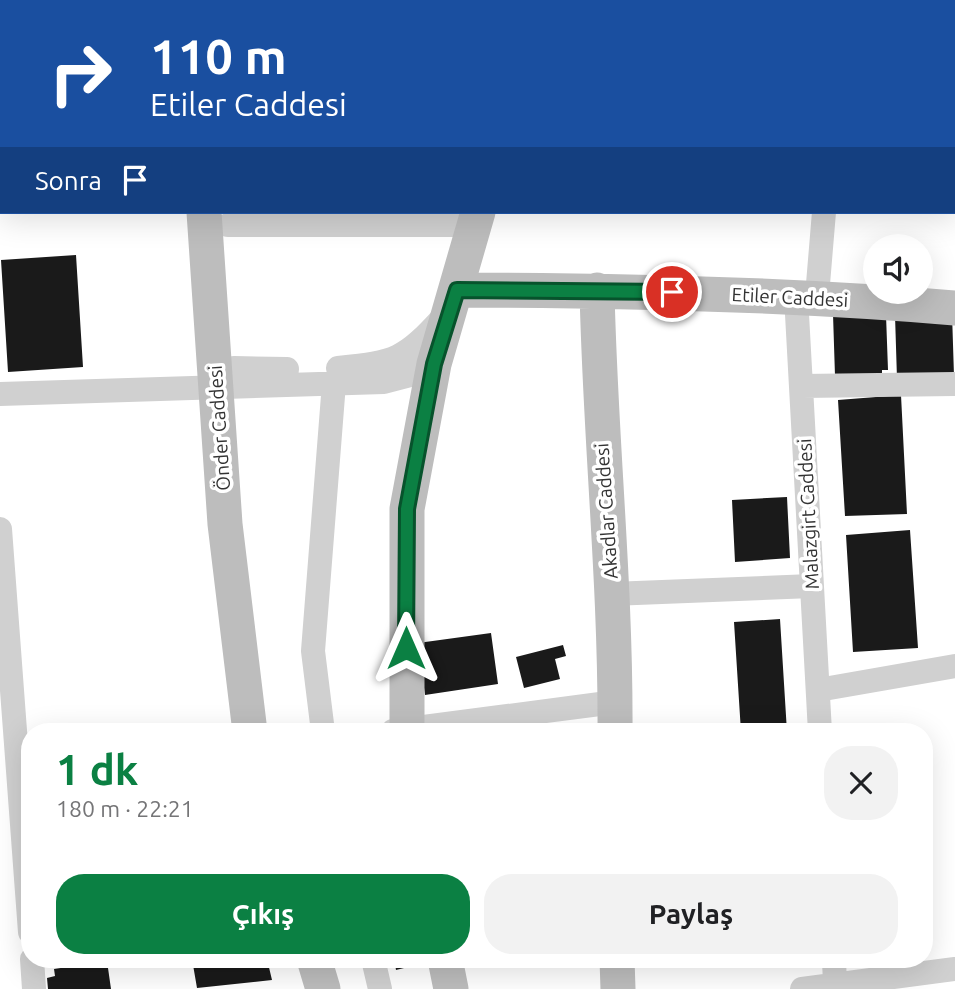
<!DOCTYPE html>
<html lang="tr">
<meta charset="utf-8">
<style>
body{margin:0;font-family:Ubuntu,sans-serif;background:#f2f2f2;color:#202124;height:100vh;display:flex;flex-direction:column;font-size:26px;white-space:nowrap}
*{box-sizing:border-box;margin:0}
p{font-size:23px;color:#757577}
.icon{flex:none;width:38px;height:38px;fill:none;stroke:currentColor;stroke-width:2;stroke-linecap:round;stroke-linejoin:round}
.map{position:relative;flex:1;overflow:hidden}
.panel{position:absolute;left:21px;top:723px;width:912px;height:245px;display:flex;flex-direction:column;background:#fff;border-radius:28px;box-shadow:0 7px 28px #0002}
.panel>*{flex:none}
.guide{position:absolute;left:0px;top:0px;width:956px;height:214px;box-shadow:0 7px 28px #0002;background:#1a4fa0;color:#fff;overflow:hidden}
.tools{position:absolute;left:863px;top:234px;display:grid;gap:14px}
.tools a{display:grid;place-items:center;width:70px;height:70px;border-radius:50%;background:#fff;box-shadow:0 7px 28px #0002;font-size:35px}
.pin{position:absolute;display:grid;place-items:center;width:60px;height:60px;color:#fff;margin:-30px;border:4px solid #fff;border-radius:50%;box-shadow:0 2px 7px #0007}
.me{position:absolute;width:77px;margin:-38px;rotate:0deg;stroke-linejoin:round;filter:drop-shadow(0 0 5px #0008)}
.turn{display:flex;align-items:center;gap:24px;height:147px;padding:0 35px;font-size:32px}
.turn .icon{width:91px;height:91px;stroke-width:2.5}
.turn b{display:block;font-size:49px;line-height:60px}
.then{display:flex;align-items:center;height:66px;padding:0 35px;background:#0003;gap:14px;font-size:26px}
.round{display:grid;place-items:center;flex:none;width:74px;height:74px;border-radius:28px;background:#f2f2f2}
.overview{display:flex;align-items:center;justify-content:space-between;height:119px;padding:0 35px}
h1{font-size:42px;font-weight:700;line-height:52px;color:#0b8043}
.cta{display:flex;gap:14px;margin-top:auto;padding:14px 35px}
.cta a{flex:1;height:80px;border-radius:28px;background:#0b8043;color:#fff;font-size:28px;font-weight:700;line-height:80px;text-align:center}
.cta a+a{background:#f2f2f2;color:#202124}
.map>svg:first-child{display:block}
.building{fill:#1a1a1a}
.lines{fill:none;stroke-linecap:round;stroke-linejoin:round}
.street{stroke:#d0d0d0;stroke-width:24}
.secondary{stroke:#bdbdbd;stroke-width:35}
.highway{stroke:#9a9a9a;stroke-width:38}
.route-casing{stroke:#07532c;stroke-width:18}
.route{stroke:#0b8043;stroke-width:12}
.labels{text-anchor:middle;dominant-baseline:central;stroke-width:7;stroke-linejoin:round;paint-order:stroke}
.street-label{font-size:19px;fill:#333;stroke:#fff}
</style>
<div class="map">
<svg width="955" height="989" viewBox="0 0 955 989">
<rect width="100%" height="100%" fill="#fff"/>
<path class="building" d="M 76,255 L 83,367 L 8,372 L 1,260 Z
M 952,313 L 954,376 L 897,379 L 895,315 Z
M 833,314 L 886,315 L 888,370 L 882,370 L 882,378 L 835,376 Z
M 901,395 L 907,514 L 845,516 L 838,400 Z
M 787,497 L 790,558 L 735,562 L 732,500 Z
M 910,530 L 918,648 L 853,652 L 846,535 Z
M 780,619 L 787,732 L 741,732 L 734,622 Z
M 491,633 L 498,684 L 425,695 L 418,643 Z
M 563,645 L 566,656 L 555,659 L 560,679 L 524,688 L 516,657 Z
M 636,725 L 695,725 L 695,732 L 637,732 Z
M 192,959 L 267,959 L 272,980 L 197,988 Z
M 378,959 L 417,959 L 417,960 L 411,961 L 412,966 L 396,970 L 395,964 L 380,968 Z
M 460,959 L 511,959 L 512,963 L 461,968 Z
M 520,959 L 566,959 L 566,961 L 520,964 Z
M 107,961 L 111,989 L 48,989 L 47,978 L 55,976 L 54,969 Z"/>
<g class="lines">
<path class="street" d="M 840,2 L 840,0
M 0,64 L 2,64
M 228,225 L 474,225
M 796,296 L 820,732
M 817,296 L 824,212
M 338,368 C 396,362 404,360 444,316
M 802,386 L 955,384
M 216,388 L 234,368 L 287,369
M 0,394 L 384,382 L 407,376 L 434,364
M 0,529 L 30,932
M 611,594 L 812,586
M 818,690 L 955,666
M 393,731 L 615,702
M 323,732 L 313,651 L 334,383
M 32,959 L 34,989
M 373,959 L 380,989
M 834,959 L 835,985
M 802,989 L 955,969"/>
<path class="secondary" d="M 190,0 L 190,2
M 219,2 L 219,0
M 534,2 L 535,0
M 204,212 L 225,524 L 250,732
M 457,290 C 624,290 789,294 955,308
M 597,290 C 600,437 616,584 615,732
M 407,732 L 407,509 L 434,364 L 478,212
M 314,959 L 323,989
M 445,959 L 451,989
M 617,959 L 618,989"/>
<path class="highway" d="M 887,0 L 901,2
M 954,8 L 955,9"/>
</g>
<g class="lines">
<defs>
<path id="route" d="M 406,648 L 407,509 L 434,364 L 457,290 L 672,292"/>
</defs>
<use href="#route" class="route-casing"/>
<use href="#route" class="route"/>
</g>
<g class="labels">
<g class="street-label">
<text transform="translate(790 297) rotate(3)">Etiler Caddesi</text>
<text transform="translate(219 428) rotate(-94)">Önder Caddesi</text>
<text transform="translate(606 511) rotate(-94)">Akadlar Caddesi</text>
<text transform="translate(808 514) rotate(-93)">Malazgirt Caddesi</text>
</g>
</g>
</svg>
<div class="tools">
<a><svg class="icon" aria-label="sound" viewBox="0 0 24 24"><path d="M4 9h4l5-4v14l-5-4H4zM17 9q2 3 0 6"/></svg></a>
</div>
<div class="pin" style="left:672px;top:292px;background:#d93025"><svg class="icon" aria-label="arrive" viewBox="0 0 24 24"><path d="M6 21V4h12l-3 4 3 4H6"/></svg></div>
<svg class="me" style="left:406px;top:648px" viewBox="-20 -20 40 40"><path d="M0-17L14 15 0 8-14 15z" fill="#0b8043" stroke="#fff" stroke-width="4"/></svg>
<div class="guide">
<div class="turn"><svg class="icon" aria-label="right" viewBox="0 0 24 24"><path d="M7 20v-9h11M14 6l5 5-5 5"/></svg><div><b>110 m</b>Etiler Caddesi</div></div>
<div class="then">Sonra<svg class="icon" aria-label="arrive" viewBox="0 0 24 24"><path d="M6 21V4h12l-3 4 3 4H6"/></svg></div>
</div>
<section class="panel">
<div class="overview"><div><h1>1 dk</h1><p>180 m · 22:21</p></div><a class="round"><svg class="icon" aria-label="close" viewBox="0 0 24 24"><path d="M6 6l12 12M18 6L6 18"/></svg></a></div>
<div class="cta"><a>Çıkış</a><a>Paylaş</a></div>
</section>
</div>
